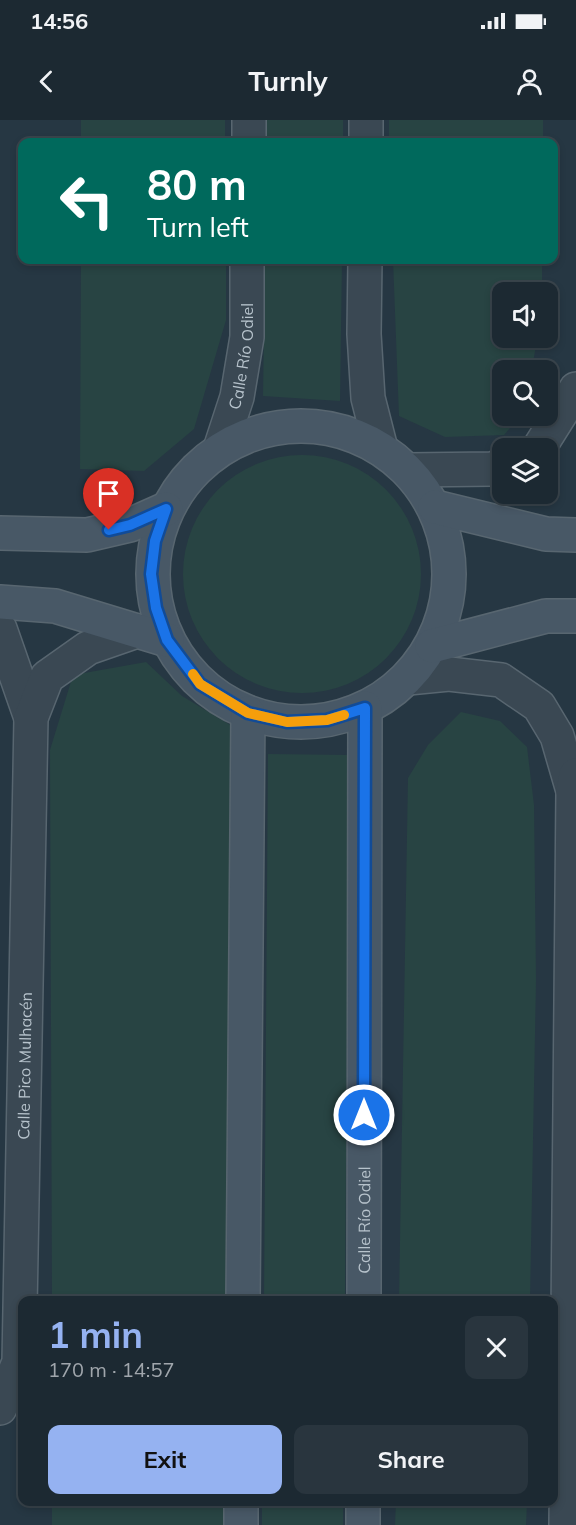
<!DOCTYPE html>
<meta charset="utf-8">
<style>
body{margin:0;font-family:Mulish,sans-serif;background:#29353e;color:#f1f3f6;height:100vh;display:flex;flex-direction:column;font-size:22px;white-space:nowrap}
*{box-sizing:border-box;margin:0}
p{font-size:20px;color:#a0a6ac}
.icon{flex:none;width:33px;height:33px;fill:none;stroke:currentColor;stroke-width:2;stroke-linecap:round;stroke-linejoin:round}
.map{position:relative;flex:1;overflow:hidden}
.details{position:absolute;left:18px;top:1176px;width:540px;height:210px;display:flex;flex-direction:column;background:#1c2932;border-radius:12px;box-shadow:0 3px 9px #0003,0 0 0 2px #3a454d}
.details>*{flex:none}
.top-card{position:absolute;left:18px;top:18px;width:540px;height:126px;border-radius:12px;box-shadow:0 3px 9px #0003,0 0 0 2px #3a454d;background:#00695c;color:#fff;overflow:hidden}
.controls{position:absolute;left:492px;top:162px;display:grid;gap:12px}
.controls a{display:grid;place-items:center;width:66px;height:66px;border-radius:12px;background:#1c2932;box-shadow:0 3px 9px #0003,0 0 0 2px #3a454d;font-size:30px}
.pin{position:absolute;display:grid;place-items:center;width:51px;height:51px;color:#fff;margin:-62px -26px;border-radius:50% 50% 50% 0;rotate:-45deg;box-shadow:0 0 6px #0007}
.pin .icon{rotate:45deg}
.me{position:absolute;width:66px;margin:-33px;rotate:0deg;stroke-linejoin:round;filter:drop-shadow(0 0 4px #0008)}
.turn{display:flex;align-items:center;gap:21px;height:126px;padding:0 30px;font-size:27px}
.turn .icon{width:78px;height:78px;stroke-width:2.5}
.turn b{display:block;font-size:42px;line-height:51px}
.round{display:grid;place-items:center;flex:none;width:63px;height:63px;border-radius:12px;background:#29353e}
.summary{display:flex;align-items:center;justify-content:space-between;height:102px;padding:0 30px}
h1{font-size:36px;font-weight:700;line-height:45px;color:#95b2f1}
.action{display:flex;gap:12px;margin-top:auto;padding:12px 30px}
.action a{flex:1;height:69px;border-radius:12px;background:#95b2f1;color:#111;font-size:24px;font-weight:700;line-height:69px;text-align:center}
.action a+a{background:#29353e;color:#f1f3f6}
.status{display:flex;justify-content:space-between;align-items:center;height:42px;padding:0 30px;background:#1c2932;direction:ltr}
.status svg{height:16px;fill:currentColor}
header{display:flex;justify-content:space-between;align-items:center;height:78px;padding:0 30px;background:#1c2932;font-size:27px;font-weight:700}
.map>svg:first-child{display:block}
.green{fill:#284443}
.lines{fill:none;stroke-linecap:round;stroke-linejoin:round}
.street-casing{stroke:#586670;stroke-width:36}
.secondary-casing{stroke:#586670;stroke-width:36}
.street{stroke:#3a4853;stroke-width:33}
.secondary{stroke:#485866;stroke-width:33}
.route-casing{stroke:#114b97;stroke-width:15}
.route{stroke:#1a73e8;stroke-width:10}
.slow{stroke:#f59e0b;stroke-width:10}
.labels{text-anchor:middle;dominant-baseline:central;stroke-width:4.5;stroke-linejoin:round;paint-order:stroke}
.street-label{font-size:16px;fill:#b7c3cc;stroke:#1f2d38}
</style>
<div class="status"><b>14:56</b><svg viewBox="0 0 49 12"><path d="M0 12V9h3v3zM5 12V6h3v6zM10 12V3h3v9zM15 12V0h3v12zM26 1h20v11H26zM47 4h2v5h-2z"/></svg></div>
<header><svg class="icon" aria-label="back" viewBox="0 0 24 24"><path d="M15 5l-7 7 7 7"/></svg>Turnly<svg class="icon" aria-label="person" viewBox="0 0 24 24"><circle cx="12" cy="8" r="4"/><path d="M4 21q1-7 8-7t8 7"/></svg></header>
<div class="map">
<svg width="576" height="1405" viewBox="0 0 576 1405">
<rect width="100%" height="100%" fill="#263743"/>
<path class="green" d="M 81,0 L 225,0 L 225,22 L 81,22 Z
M 267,0 L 343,0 L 343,22 L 266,22 Z
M 389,0 L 543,0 L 543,22 L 389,22 Z
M 81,140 L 226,140 L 226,200 L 194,309 L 144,351 L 80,349 Z
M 265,140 L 342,140 L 340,281 L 263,276 Z
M 393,140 L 542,140 L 542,172 L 502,172 L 502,218 L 537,218 L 532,250 L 502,250 L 502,296 L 520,296 L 504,315 L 445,317 L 399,296 Z
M183 454a119 119 0 1 1 238 0a119 119 0 1 1-238 0Z
M 146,542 L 182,576 L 232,606 L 227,1180 L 52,1180 L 50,630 L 73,555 Z
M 461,592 L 500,601 L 527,627 L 534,685 L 536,860 L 530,1180 L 399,1180 L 408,658 L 428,625 Z
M 268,634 L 349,635 L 345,1180 L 264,1180 Z
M 52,1382 L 226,1382 L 226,1405 L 52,1405 Z
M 262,1382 L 343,1382 L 343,1405 L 262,1405 Z
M 396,1382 L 527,1382 L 526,1405 L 395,1405 Z"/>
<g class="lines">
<defs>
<g id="street">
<path d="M 249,22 L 249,0"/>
<path d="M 366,22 L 366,0"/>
<path d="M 365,140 L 364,214 L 368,278 L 381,329"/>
<path d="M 539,328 L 576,269"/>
<path id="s1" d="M 220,329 L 237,277 L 247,217 L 247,140"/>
<path d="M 408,350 L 493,349 L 502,345"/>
<path d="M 0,509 L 31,598"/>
<path d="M 408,558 L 449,554 L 501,560 L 539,586 L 557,616 L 573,671"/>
<path id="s2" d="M 0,1288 L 19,1242 L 31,598 L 47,557 L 88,528 L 137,511"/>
<path d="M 566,1405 L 573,671 L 576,655"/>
</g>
<g id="secondary">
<circle cx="301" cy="454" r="148"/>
<path d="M 435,387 L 546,414 L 576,415"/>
<path d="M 0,413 L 87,415 L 130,405 L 166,389"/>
<path d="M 0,482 L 55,486 L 167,520"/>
<path d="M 432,526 L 546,496 L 576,496"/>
<path d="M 243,1180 L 248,593"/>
<path id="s3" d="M 364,1180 L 365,588"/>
<path d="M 241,1405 L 241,1382"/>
<path d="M 363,1405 L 363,1382"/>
</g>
</defs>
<use href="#street" class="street-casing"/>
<use href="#secondary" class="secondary-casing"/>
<use href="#street" class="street"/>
<use href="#secondary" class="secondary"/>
</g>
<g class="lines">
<defs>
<path id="route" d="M 109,410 L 130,405 L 166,389 L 155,421 L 151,454 L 156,488 L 167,520 L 200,564 L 248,593 L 287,602 L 327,600 L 365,588 L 364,995"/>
</defs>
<use href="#route" class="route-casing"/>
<use href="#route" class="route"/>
<path class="slow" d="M 193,554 L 200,564 L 248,593 L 287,602 L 327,600 L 344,595"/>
</g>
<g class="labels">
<g class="street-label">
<text stroke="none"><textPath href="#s1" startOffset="96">Calle Río Odiel</textPath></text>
<text stroke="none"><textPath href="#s2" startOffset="346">Calle Pico Mulhacén</textPath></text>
<text stroke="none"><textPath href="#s3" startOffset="80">Calle Río Odiel</textPath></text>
</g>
</g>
</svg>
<div class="controls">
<a><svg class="icon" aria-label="sound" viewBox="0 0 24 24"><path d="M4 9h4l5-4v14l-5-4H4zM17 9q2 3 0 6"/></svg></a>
<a><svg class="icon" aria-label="search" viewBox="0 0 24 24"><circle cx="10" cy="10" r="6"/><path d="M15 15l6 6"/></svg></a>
<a><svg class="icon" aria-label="layers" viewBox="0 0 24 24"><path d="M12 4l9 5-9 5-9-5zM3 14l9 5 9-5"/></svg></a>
</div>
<div class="pin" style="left:109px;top:410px;background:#d93025"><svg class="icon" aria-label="arrive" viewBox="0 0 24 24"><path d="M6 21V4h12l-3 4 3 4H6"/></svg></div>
<svg class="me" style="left:364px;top:995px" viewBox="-20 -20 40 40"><circle r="17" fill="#1a73e8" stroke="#fff" stroke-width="3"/><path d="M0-11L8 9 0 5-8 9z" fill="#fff"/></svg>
<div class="top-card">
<div class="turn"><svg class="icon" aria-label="left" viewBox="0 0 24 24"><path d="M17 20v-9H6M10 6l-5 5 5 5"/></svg><div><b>80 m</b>Turn left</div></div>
</div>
<section class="details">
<div class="summary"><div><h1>1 min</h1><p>170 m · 14:57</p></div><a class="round"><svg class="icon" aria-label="close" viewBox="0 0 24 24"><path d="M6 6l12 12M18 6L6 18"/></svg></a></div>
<div class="action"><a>Exit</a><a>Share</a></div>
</section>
</div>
